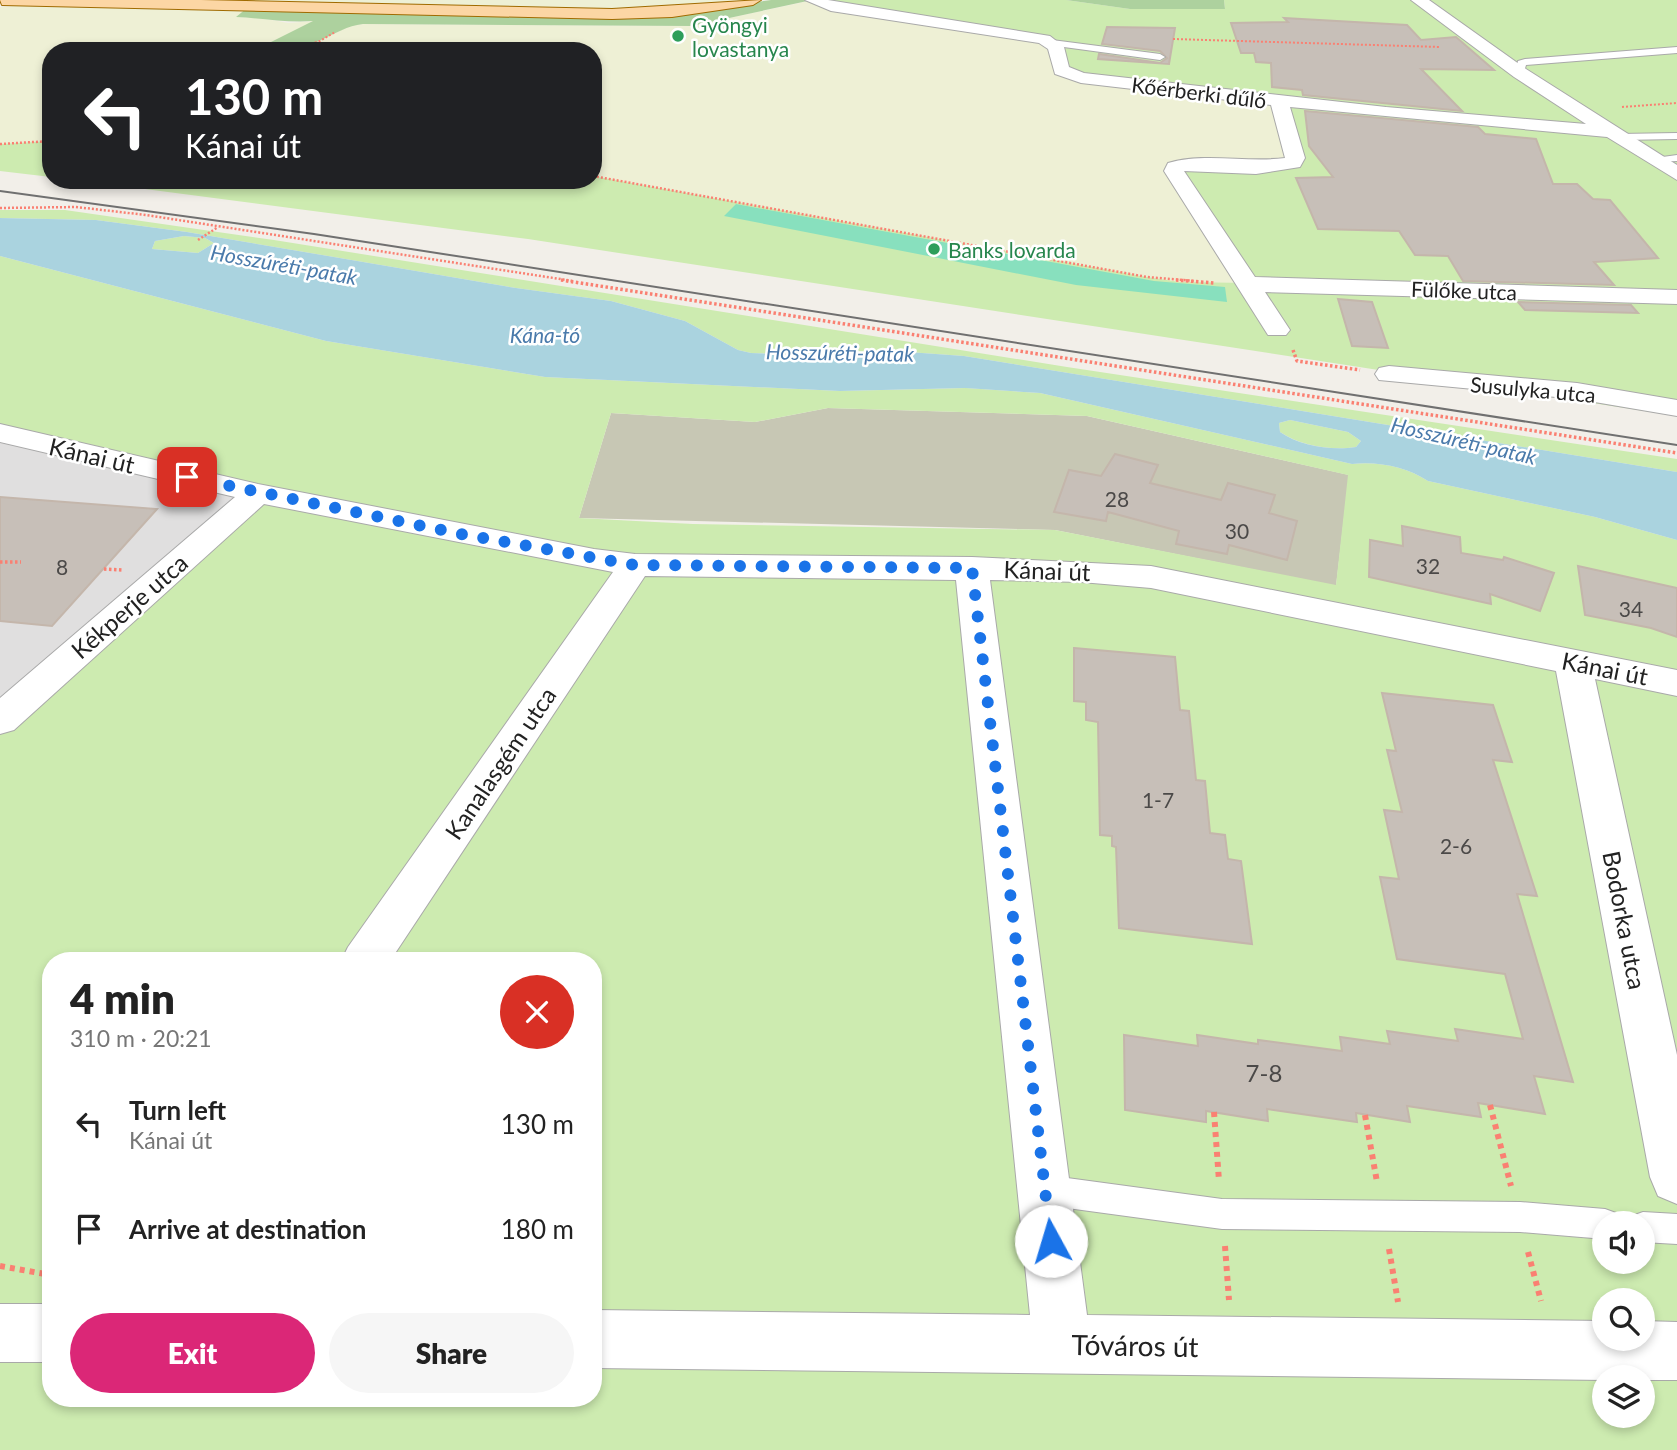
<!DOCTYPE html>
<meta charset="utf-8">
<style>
body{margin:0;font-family:Lato,sans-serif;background:#f6f6f6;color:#222;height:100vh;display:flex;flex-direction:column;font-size:26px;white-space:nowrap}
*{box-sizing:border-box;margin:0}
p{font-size:23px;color:#767676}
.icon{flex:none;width:38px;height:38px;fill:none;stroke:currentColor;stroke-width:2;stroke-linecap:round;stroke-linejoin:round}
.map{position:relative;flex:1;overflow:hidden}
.side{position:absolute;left:42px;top:952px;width:560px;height:455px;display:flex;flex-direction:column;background:#fff;border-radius:28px;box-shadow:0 4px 10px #0003}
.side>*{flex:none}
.banner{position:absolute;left:42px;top:42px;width:560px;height:147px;border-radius:28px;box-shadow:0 4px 10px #0003;background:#202124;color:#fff;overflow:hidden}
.fabs{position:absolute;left:1592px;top:1211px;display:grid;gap:14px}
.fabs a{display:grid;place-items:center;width:63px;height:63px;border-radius:50%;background:#fff;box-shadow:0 4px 10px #0003;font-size:35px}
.pin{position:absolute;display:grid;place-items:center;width:60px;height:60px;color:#fff;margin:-30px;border-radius:14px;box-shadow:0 4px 10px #0006}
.me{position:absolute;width:77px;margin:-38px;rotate:354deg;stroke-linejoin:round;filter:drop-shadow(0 0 5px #0008)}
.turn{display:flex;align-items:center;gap:24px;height:147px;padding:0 28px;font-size:32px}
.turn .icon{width:91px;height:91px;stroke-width:2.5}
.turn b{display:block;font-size:49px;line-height:60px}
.round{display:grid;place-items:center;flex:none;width:74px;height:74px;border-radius:37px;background:#f6f6f6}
.overview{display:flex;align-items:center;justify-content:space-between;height:119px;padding:0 28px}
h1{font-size:42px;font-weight:800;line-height:52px}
.cta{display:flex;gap:14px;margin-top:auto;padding:14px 28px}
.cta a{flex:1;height:80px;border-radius:42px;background:#db2777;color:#fff;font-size:28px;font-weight:800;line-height:80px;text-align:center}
.cta a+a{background:#f6f6f6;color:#222}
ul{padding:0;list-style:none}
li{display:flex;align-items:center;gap:21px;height:105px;padding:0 28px}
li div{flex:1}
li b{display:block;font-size:26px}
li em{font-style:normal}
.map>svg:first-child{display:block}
.residential{fill:#e0dfdf}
.construction{fill:#c7c7b4}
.farmland{fill:#eef0d5}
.grass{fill:#cdebb0;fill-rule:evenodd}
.forest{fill:#add19e}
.pitch{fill:#88e0be}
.water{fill:#aad3df;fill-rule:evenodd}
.building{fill:#c7bfb8;stroke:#c4b6ab;stroke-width:2}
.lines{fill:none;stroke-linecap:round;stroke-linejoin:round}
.lane-casing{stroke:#a9a9a9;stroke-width:2}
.street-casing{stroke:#a9a9a9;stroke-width:2}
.primary-casing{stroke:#a06b00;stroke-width:2}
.path-far3{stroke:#fa8072;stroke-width:2;stroke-dasharray:2 2;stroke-linecap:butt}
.path-far2{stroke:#fa8072;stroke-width:2.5;stroke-dasharray:2 2;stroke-linecap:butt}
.path-far1{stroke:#fa8072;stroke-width:3.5;stroke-dasharray:2.5 2.5;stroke-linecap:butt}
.path{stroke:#fa8072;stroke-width:6;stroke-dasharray:5 5;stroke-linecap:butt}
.lane{fill:#fff;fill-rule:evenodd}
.street{fill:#fff;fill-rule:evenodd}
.primary{fill:#fcd6a4;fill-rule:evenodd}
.tram{stroke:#707070;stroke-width:2}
.route{stroke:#1a73e8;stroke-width:12;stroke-dasharray:0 21.6}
.leisure-dot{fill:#2e9e5b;stroke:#fff;stroke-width:2.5}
.labels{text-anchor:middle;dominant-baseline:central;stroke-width:5;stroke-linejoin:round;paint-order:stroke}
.far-leisure-label{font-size:21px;fill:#27864d;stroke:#fff;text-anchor:start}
.far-street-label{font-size:21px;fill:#222;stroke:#fff}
.far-water-label{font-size:21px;font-style:italic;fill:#4a7aab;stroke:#fff}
.number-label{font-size:21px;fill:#4b4948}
.street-label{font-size:24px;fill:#222;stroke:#fff}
.near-number-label{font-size:24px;fill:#4b4948}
.near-street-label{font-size:28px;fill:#222;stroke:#fff}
</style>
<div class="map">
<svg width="1677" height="1450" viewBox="0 0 1677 1450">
<rect width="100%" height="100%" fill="#f2efe9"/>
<path class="residential" d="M 0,433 L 258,493 L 0,720 Z"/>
<path class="construction" d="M 828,408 L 1087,416 L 1349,475 L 1336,586 L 1055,530 L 579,518 L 611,413 L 755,422 Z"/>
<path class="farmland" d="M 186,0 L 753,0 L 672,12 L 247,8 L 237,17 L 261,18 L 288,23 L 316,21 L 257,51 L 51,51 L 51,141 L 0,144 L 0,7 L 64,2 Z
M 813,0 L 980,27 L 1279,102 L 1295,158 L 1250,284 L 1180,282 L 1147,277 L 593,176 L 593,51 L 288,51 L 320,41 L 349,26 L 363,24 L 692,26 Z"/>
<path class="grass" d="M 813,0 L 1066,0 L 1130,9 L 1225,9 L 1224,0 L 1677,0 L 1677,416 L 528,239 L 76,180 L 593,180 L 593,176 L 1147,277 L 1180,282 L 1249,283 L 1174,171 L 1293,163 L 1278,102 L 1067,75 L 1052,43 Z
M 51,141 L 51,177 L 0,171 L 0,144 Z
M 0,210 L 65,210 L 274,240 L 1067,367 L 1677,459 L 1677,472 L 964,356 L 894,351 L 793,355 L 751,353 L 738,350 L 685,321 L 611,301 L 516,288 L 187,232 L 96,220 L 0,218 Z
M 184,236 L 205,238 L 214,243 L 198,253 L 152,249 L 155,241 Z
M 0,256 L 326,341 L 545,377 L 840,391 L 966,388 L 1040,393 L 1352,464 C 1378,461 1407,467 1428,481 L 1595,517 L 1677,540 L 1677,1450 L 0,1450 L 0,720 L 257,493 L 0,433 ZM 828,408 L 1087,416 L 1348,475 L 1336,585 L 1055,530 L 693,524 L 579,518 L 611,413 L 755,422 ZM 51,961 L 593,961 L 593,1398 L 51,1398 ZM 1605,1223 L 1643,1223 L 1643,1262 L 1605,1262 ZM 1605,1300 L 1643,1300 L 1643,1339 L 1605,1339 ZM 1605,1377 L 1643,1377 L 1643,1416 L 1605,1416 Z
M 1290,420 L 1348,432 L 1361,441 L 1356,447 C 1332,451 1301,446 1280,432 L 1279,423 Z"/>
<path class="forest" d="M 771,0 L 812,0 L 692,26 L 363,24 C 347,26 336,33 321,40 C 301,50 278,52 255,50 L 313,21 C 287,23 262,18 236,17 L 247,8 L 649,17 Z
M 1066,0 L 1224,0 L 1225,9 L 1130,9 Z"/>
<path class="pitch" d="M 736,204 L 1154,281 L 1225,287 L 1227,302 L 1076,285 L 724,216 Z"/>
<path class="water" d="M 0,218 L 96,220 L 187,232 L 516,288 L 611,301 L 685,321 L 738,350 L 751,353 L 793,355 L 894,351 L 964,356 L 1677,472 L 1677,540 L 1595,517 L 1428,481 C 1407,467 1378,461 1352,464 L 1040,393 L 965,388 L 840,391 L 545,377 L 326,341 L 0,256 ZM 184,236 L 205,238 L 214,243 L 198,253 L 152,249 L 155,241 ZM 1290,420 L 1348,432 L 1361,441 L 1356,447 C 1332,451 1300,446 1280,432 L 1279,423 Z"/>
<path class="building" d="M 1284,18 L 1407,25 L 1421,40 L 1456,37 L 1494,70 L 1421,69 L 1462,111 L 1303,95 L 1302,90 L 1272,87 L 1271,63 L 1256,62 L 1254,53 L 1241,53 L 1231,23 L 1288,22 Z
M 1107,27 L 1175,28 L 1169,64 L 1098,59 L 1099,54 L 1160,63 L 1167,58 L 1160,51 L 1102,44 Z
M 1305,111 L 1478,127 L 1485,134 L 1536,139 L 1553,184 L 1577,184 L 1593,199 L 1610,200 L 1658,258 L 1594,262 L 1614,285 L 1463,281 L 1448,256 L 1415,255 L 1399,231 L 1318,229 L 1296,178 L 1333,177 L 1309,146 Z
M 1338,299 L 1372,302 L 1388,348 L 1352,346 Z
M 1518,302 L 1631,305 L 1638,313 L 1525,310 Z
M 1115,454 L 1158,465 L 1150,483 L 1221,500 L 1228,483 L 1275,495 L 1269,513 L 1297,521 L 1287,560 L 1229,545 L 1227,554 L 1176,544 L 1179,531 L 1108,512 L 1106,521 L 1054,512 L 1069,470 L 1101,476 Z
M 0,497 L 157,509 L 52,626 L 0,621 Z
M 1402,526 L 1460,537 L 1461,553 L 1503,560 L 1504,557 L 1554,573 L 1540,611 L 1490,594 L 1491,604 L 1369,577 L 1370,540 L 1403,546 Z
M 1578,566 L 1677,588 L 1677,637 L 1651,628 L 1585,615 Z
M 1074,648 L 1175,657 L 1180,710 L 1189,711 L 1196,780 L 1205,781 L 1210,833 L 1225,835 L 1228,859 L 1241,861 L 1252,944 L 1119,928 L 1116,847 L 1112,846 L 1112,836 L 1100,835 L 1098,722 L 1086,720 L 1086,702 L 1074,701 Z
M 1382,693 L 1493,705 L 1512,762 L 1493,760 L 1537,896 L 1517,894 L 1573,1082 L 1534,1076 L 1545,1114 L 1478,1103 L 1481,1117 L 1407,1106 L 1410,1122 L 1356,1113 L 1357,1122 L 1267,1109 L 1268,1121 L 1206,1111 L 1206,1122 L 1125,1110 L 1124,1035 L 1198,1046 L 1197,1035 L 1258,1044 L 1258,1040 L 1342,1051 L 1340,1037 L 1390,1044 L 1387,1031 L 1458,1041 L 1455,1029 L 1523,1039 L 1505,974 L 1397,959 L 1380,877 L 1399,879 L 1384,810 L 1402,812 L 1387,750 L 1396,751 Z"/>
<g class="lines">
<defs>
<path id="lane" d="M 1052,40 L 1160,54 L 1165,57 L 1160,60 L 1049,45 Z
M 1677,47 L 1677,53 L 1526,65 L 1523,75 L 1515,73 L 1518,61 L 1525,59 Z
M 1677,133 L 1677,139 L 1620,140 L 1615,137 L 1620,134 Z
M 1677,155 L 1677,161 L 1654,162 L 1648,159 Z
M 1045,1175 L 1222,1199 L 1520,1202 L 1605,1209 L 1616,1213 L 1620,1223 L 1605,1223 L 1605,1239 L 1520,1232 L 1222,1229 L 1045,1205 L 1035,1200 L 1030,1190 L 1035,1180 Z
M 1643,1212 L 1677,1214 L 1677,1244 L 1643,1242 L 1643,1223 L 1630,1223 L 1632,1216 Z"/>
<path id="street" d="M 805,0 L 828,0 L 1050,36 L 1064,47 L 1069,67 L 1084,73 L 1386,107 L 1586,124 L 1514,77 L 1411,0 L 1429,0 L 1526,69 L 1677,165 L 1677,180 L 1607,137 L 1290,107 L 1305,158 L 1300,167 L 1256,174 L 1184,171 L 1255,277 L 1677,290 L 1677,304 L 1265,292 L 1290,330 L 1286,335 L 1268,335 L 1164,171 L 1168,163 C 1205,152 1247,163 1285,158 L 1271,105 L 1081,83 L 1055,74 L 1048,49 L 1039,43 L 831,11 Z
M 1389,366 L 1577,383 L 1677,400 L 1677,416 L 1577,399 L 1379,380 L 1375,374 L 1379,368 Z
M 0,424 L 258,484 L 594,549 L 635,554 L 972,557 L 1151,566 L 1677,670 L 1677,696 L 1595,679 L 1677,1055 L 1677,1204 L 1658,1196 L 1650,1177 L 1556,671 L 1151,588 L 1081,582 L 990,580 L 1087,1315 L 1605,1321 L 1605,1339 L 1643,1339 L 1643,1321 L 1677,1322 L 1677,1380 L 1643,1380 L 1643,1377 L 1605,1380 L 593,1368 L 593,1310 L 1030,1315 L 956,580 L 645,576 L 390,961 L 341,961 L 348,947 L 613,572 L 264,504 L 14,730 L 0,734 L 0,698 L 235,497 L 0,442 Z
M 0,1304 L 51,1304 L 51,1362 L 0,1362 Z"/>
<path id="primary" d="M 0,0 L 201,0 L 612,9 L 761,0 L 753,5 L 672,17 L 612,19 L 2,5 Z"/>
</defs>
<use href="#lane" class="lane-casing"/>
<use href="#street" class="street-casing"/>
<use href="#primary" class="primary-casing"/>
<path class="path-far3" d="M 1173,39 L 1440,47
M 288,51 L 320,41 L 335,32
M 1622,107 L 1677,103"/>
<path class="path-far2" d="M 0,144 L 51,141
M 593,176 L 1147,277 L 1195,281
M 0,208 L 76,207 L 146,215 L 573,281
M 198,240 L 218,227"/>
<path class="path-far1" d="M 561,280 L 1677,453
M 1176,280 L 1214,283
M 1293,350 L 1297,361 L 1360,370
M 0,562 L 21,562
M 104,569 L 122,570"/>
<path class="path" d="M 1490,1105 L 1511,1186
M 1214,1112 L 1219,1181
M 1365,1115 L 1377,1182
M 1225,1246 L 1229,1300
M 1389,1249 L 1398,1302
M 1528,1252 L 1541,1301
M 0,1266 L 51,1275"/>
<use href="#lane" class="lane"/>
<use href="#street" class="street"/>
<use href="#primary" class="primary"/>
<path class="tram" d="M 0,191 L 314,234 L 1677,445"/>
</g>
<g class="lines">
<path class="route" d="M 187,477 L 461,534 L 635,565 L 972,568 L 1051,1241"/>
</g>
<g class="leisure-dot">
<circle cx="678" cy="36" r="7"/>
<circle cx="934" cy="249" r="7"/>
</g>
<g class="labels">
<g class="far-leisure-label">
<text x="692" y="24">Gyöngyi<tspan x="692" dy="24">lovastanya</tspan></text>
<text x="948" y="249">Banks lovarda</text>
</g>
<g class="far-street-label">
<text transform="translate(1199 92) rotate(7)">Kőérberki dűlő</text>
<text transform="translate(1464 290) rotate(2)">Fülőke utca</text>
<text transform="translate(1533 389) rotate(5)">Susulyka utca</text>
</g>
<g class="far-water-label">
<text transform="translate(284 264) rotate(10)">Hosszúréti-patak</text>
<text x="545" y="334">Kána-tó</text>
<text transform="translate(840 352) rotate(1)">Hosszúréti-patak</text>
<text transform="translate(1464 440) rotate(13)">Hosszúréti-patak</text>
</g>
<g class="number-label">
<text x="1117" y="498">28</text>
<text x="1237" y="530">30</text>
<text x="1428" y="565">32</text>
<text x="62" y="566">8</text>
<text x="1631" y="608">34</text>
<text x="1158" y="799">1-7</text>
<text x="1456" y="845">2-6</text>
</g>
<g class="street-label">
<text transform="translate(92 455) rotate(13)">Kánai út</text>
<text transform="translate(1047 570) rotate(2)">Kánai út</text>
<text transform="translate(129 606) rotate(-41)">Kékperje utca</text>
<text transform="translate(1605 668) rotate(11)">Kánai út</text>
<text transform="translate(500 763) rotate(-56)">Kanalasgém utca</text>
<text transform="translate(1625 920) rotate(79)">Bodorka utca</text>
</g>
<g class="near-number-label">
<text x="1264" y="1072">7-8</text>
</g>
<g class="near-street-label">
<text transform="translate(1135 1345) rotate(1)">Tóváros út</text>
</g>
</g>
</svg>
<div class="fabs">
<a><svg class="icon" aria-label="sound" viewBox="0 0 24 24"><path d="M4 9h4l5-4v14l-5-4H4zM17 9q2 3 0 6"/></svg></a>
<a><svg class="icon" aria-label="search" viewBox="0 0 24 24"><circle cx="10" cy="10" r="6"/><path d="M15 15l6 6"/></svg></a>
<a><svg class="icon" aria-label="layers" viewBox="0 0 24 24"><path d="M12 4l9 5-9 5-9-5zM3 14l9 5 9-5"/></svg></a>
</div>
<div class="pin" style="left:187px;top:477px;background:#d93025"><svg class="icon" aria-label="arrive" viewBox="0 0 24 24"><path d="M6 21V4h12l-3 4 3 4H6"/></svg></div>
<svg class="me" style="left:1051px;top:1241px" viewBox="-20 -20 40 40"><circle r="19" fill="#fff"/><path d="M0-13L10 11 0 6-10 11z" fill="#1a73e8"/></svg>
<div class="banner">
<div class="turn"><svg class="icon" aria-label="left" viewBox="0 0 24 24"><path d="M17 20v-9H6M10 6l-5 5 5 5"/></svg><div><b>130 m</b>Kánai út</div></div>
</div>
<section class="side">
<div class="overview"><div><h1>4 min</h1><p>310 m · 20:21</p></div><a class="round" style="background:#d93025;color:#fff"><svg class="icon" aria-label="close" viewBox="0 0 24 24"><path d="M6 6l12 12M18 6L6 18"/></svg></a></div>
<ul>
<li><svg class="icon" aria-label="left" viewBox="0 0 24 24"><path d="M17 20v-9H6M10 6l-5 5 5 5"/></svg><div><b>Turn left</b><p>Kánai út</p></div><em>130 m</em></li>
<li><svg class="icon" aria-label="arrive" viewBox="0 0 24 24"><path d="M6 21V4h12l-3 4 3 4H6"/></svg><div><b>Arrive at destination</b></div><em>180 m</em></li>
</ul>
<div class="cta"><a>Exit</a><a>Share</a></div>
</section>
</div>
